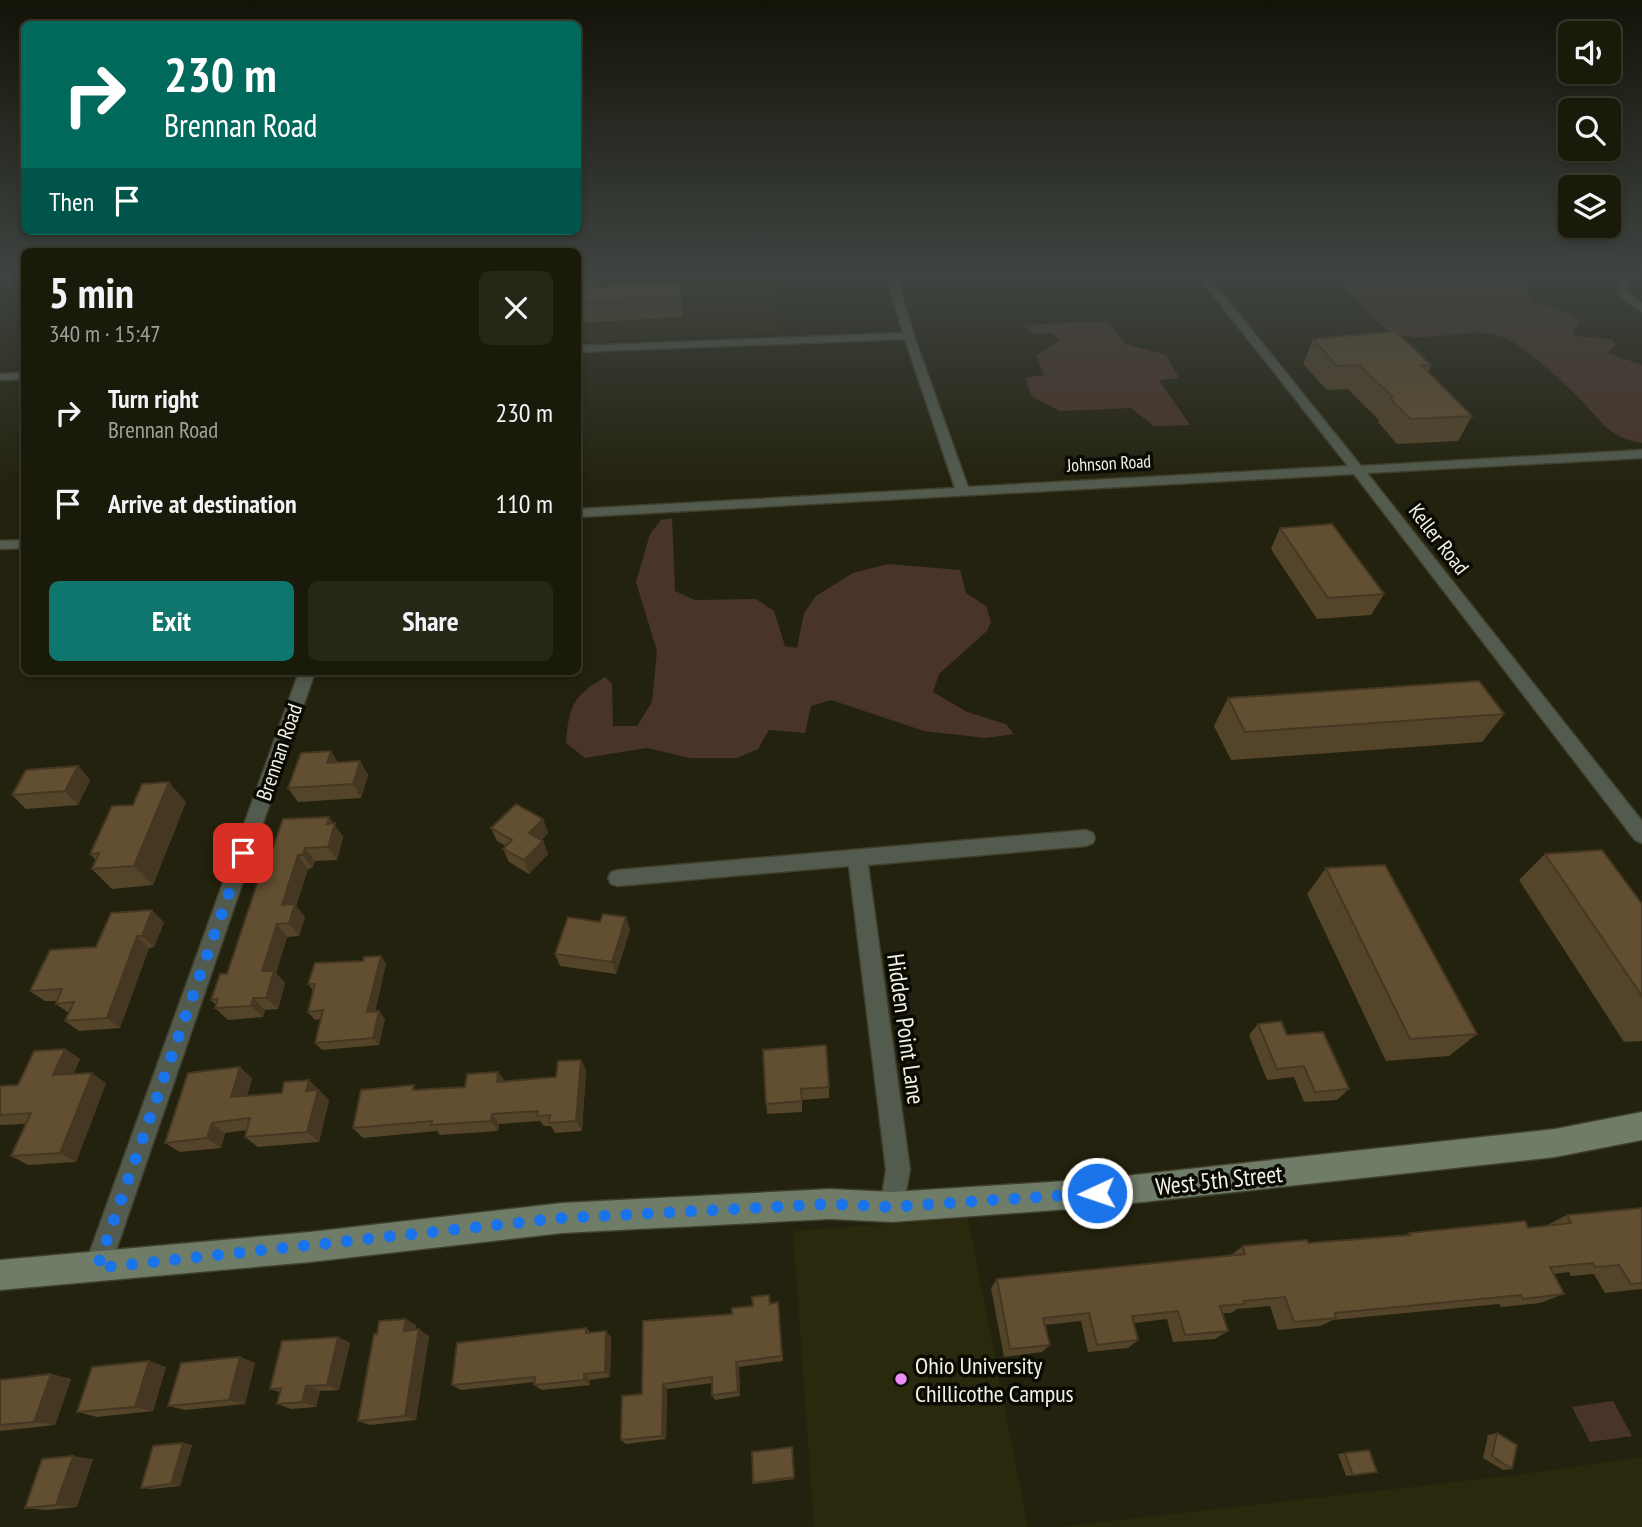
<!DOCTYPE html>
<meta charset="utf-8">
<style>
body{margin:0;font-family:"PT Sans Narrow",sans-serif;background:#272718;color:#f1f3f6;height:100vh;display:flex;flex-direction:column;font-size:26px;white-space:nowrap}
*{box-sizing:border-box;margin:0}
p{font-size:23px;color:#9fa19c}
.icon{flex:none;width:38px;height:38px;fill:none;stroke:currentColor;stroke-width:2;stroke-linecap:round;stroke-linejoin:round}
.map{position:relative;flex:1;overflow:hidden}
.panel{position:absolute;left:21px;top:248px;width:560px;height:427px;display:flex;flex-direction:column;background:#1a1a0a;border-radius:10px;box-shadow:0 4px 10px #0003,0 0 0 2px #38382b}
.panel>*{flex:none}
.banner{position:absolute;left:21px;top:21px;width:560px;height:214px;border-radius:10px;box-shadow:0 4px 10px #0003,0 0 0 2px #38382b;background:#00695c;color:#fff;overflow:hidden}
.buttons{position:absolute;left:1558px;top:21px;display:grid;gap:14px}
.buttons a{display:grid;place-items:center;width:63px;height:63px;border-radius:10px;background:#1a1a0a;box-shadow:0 4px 10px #0003,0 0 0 2px #38382b;font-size:35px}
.pin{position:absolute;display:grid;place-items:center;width:60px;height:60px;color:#fff;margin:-30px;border-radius:14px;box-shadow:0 4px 10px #0006}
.me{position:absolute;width:77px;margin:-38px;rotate:267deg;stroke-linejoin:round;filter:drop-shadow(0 0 5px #0008)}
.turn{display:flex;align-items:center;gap:24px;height:147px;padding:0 28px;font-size:32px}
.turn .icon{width:91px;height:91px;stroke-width:2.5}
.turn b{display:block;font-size:49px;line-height:60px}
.then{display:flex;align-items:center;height:66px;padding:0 28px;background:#0003;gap:14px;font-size:26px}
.round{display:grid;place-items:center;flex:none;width:74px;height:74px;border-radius:10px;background:#272718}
.headline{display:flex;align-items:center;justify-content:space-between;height:119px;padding:0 28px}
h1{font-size:42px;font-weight:800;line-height:52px}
.action{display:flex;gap:14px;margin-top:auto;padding:14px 28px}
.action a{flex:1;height:80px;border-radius:10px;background:#0f766e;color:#fff;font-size:28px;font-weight:800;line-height:80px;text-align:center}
.action a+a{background:#272718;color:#f1f3f6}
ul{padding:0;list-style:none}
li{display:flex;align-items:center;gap:21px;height:91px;padding:0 28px}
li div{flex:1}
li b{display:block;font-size:26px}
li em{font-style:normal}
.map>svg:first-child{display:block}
.built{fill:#2a280d}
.green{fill:#493429}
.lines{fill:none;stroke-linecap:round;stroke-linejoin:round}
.street-casing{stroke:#403f2c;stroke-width:3}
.secondary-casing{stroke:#403f2c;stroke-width:3}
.street{fill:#535b4e;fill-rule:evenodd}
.secondary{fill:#6f7c68;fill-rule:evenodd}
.wall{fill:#54442a}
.shaded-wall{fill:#453722}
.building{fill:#624f31;stroke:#453722;stroke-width:2}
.route{stroke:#1a73e8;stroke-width:12;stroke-dasharray:0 21.6}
.poi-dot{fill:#ee8cf9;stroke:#0b0b04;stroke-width:2.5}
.labels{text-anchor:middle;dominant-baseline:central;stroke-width:7;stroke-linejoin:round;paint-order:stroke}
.far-street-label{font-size:18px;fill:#f3f2e6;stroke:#0b0b04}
.street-label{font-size:21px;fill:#f3f2e6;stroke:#0b0b04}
.near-street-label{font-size:24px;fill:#f3f2e6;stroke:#0b0b04}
.near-poi-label{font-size:24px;fill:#f3f2e6;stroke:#0b0b04;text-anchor:start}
</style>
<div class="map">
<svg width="1642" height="1527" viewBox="0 0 1642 1527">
<rect width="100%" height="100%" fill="#23220e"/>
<path class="built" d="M 578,272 L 771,272 L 781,333 L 578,343 Z
M 968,1218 L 1028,1527 L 814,1527 L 793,1231 Z
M 1642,1457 L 1642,1527 L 1058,1527 L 1517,1475 Z"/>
<path class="green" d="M 1331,272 L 1549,272 L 1548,278 L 1531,287 L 1527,293 L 1531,301 L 1574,315 L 1580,324 L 1573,330 L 1574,336 L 1612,339 L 1616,345 L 1607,353 L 1642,365 L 1642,443 C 1608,438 1601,420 1579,398 C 1559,379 1536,356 1513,342 C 1476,319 1432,347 1392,333 C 1381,329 1342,283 1331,272 Z
M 1108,321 L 1126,344 L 1166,355 L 1179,378 L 1159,380 L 1190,425 L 1154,426 L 1131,408 L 1060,411 L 1031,396 L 1026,378 L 1044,375 L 1036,355 L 1059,341 L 1053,333 L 1032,334 L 1023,325 Z
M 672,518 L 675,591 L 695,600 L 756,599 L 774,611 L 785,646 L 797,648 L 804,613 L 816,596 L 853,573 L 888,564 L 960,570 L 966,593 L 986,606 L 991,622 L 987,631 L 939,674 L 933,692 L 967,712 L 1006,724 L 1014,734 L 986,738 L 924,731 L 831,700 L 811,706 L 805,733 L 769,730 L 758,749 L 737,758 L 690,758 L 647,748 L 585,758 L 566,743 C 569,706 572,697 605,677 L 612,684 L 613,726 L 637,726 L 652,702 L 657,651 L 636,582 L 650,534 L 661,520 Z
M 1613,1401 L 1632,1436 L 1590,1442 L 1572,1407 Z"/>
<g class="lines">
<defs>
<path id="street" d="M 885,272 L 895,272 L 914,336 L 968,487 L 1348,466 L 1195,272 L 1205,272 L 1361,466 L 1642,450 L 1642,458 L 1367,473 L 1642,821 L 1642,843 L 1635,840 L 1354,474 L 578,517 L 578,509 L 955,488 L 905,339 L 578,352 L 578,346 L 903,333 Z
M 1625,272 L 1635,272 L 1627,287 L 1630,294 L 1642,304 L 1642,312 L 1622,298 L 1617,287 Z
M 24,373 L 24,379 L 0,380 L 0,374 Z
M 24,540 L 24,548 L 0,549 L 0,541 Z
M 299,672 L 315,672 L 110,1268 L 106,1277 L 97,1281 L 88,1277 L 84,1268 Z
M 1086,830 L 1093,833 L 1095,838 L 1093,843 L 1086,846 L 868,865 L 910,1170 L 901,1216 L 892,1219 L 883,1216 L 880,1207 L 886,1170 L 849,866 L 618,886 L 611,884 L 608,878 L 611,872 L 618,870 Z"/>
<path id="secondary" d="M 1642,1112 L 1642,1140 L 1555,1157 L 1097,1207 L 892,1222 L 830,1219 L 562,1233 L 310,1262 L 0,1290 L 0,1260 L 310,1232 L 562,1203 L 830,1189 L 892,1192 L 1097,1179 L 1555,1129 Z"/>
</defs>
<use href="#street" class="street-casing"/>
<use href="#secondary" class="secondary-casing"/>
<use href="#street" class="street"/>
<use href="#secondary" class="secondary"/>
</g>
<path class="wall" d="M 596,272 L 598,286 L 680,282 L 683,317 L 578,323 L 578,273 Z
M 1313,339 L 1431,365 L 1428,372 L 1472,416 L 1458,441 L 1397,444 L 1378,422 L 1379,420 L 1348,389 L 1327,390 L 1303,364 Z
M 1280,528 L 1384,594 L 1371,615 L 1317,619 L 1271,549 Z
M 1228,698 L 1504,714 L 1482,742 L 1231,760 L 1214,726 Z
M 360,761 L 368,775 L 361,798 L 298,802 L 288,788 L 338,763 Z
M 78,766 L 90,780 L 78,805 L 26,809 L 12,795 Z
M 186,802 L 153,885 L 112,889 L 92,869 L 96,860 L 90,854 Z
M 329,817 L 343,837 L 337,860 L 315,861 L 312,868 L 308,869 L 296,906 L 305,917 L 299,936 L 287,937 L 276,973 L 285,983 L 278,1009 L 265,1010 L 263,1017 L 228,1020 L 215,1008 L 216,1005 L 211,1000 L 227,974 L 262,878 Z
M 543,819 L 548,833 L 541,840 L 543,841 L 548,854 L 529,874 L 509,862 L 503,849 L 506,846 L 497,841 L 491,828 Z
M 1545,854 L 1642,904 L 1642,1041 L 1624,1042 L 1519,880 Z
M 1326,868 L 1477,1034 L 1449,1056 L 1386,1061 L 1307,894 Z
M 626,917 L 630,930 L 616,974 L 560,966 L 555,954 Z
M 164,922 L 154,947 L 149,948 L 120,1028 L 79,1031 L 65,1021 L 69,1013 L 56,1004 L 57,1001 L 45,1001 L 30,991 L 96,947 Z
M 381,956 L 386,964 L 375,1012 L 385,1019 L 379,1045 L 322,1050 L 315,1043 L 321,1019 L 315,1020 L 308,1012 L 313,990 L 308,984 L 363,961 Z
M 1258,1024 L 1287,1035 L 1349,1089 L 1337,1100 L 1304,1102 L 1294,1077 L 1267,1080 L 1249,1035 Z
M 65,1049 L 80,1059 L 73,1074 L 106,1083 L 76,1162 L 28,1165 L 11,1156 L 26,1124 L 0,1125 L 0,1086 L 18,1085 Z
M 763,1050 L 829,1087 L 829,1098 L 802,1100 L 802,1112 L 767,1114 Z
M 581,1060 L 586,1070 L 582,1131 L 555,1133 L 551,1126 L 544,1126 L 540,1121 L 499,1124 L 498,1131 L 440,1135 L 437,1131 L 363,1138 L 353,1128 L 418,1090 L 465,1087 L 498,1072 L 505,1081 L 556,1077 Z
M 252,1078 L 247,1096 L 320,1090 L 319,1092 L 329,1100 L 319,1142 L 258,1147 L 245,1137 L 247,1130 L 225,1133 L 221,1148 L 180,1152 L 165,1143 Z
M 1642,1208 L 1642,1289 L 1605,1293 L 1594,1274 L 1571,1276 L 1569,1272 L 1553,1274 L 1564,1294 L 1540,1303 L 1501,1307 L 1499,1304 L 1333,1320 L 1320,1326 L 1278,1330 L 1270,1306 L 1237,1309 L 1231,1313 L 1223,1313 L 1228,1331 L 1215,1339 L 1173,1342 L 1167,1319 L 1134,1323 L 1138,1340 L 1128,1348 L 1088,1352 L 1081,1321 L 1045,1325 L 1050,1345 L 1042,1352 L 1004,1357 L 991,1288 L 997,1279 L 1230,1256 L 1243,1246 L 1308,1243 L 1404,1236 L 1409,1233 L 1528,1228 L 1545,1226 L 1567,1215 Z
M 778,1302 L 783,1361 L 739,1367 L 740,1396 L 715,1400 L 712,1395 L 712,1383 L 667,1389 L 666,1439 L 626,1444 L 621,1440 L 642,1394 L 732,1314 Z
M 416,1325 L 416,1330 L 429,1336 L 416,1420 L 370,1425 L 358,1421 Z
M 586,1328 L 590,1332 L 611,1337 L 610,1377 L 590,1380 L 590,1385 L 542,1390 L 534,1385 L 535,1382 L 461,1390 L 452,1385 Z
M 338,1337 L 350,1343 L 339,1390 L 320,1391 L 316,1407 L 291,1409 L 277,1404 L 280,1392 L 270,1389 Z
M 240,1357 L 255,1363 L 245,1404 L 185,1410 L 168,1406 Z
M 149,1361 L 166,1367 L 153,1411 L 97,1417 L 77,1412 Z
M 51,1374 L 71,1379 L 55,1425 L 0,1431 L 0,1380 Z
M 1497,1433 L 1512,1469 L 1503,1470 L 1483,1458 L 1488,1435 Z
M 183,1443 L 192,1445 L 180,1486 L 151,1489 L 141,1488 Z
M 792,1447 L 794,1479 L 754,1484 L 753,1483 Z
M 1345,1453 L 1377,1472 L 1346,1476 L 1338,1454 Z
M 93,1459 L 77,1507 L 47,1510 L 25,1508 Z"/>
<path class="shaded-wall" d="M 596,272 L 599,291 L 595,286 Z
M 331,751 L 340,765 L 327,763 Z
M 360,761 L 368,775 L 361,798 L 353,784 Z
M 78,766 L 90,780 L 78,805 L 65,791 Z
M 169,782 L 186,802 L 153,885 L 134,866 Z
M 329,817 L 343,837 L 337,860 L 328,847 L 327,824 Z
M 543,819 L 548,833 L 535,847 L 529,833 Z
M 543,841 L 548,854 L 529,874 L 524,860 Z
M 305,848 L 315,861 L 312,868 L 303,855 Z
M 298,855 L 308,869 L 296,906 L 305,917 L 299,936 L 289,923 L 282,905 Z
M 152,910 L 164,922 L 154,947 L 142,936 Z
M 626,917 L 630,930 L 616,974 L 612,962 Z
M 277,924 L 287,937 L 276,973 L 285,983 L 278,1009 L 266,998 L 262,971 Z
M 137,936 L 149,948 L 120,1028 L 107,1018 Z
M 381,956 L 386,964 L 373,1020 L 367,1012 Z
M 253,998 L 265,1010 L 263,1017 L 251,1006 Z
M 379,1011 L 385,1019 L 379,1045 L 373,1038 Z
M 65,1049 L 80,1059 L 69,1085 L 53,1075 Z
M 581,1060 L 586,1070 L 582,1131 L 576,1121 Z
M 240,1067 L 252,1078 L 244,1107 L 231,1097 Z
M 498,1072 L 505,1082 L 497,1082 Z
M 92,1073 L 106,1083 L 76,1162 L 60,1153 Z
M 309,1080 L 329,1100 L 319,1142 L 307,1132 L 306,1091 Z
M 492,1114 L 499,1124 L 498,1131 L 491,1121 Z
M 212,1123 L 225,1133 L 221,1148 L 207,1138 Z
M 406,1319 L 416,1325 L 415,1337 L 404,1331 Z
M 419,1329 L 429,1336 L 416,1420 L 405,1416 Z
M 606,1331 L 611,1337 L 610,1377 L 605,1372 Z
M 338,1337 L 350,1343 L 339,1390 L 327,1385 Z
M 240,1357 L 255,1363 L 245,1404 L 229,1400 Z
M 149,1361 L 166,1367 L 153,1411 L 135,1407 Z
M 736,1362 L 739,1367 L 740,1396 L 738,1392 Z
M 51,1374 L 71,1379 L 55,1425 L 34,1422 Z
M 584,1374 L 590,1380 L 590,1385 L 584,1380 Z
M 663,1384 L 667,1389 L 666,1439 L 662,1436 Z
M 306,1386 L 320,1391 L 316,1407 L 302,1402 Z
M 183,1443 L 192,1445 L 180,1486 L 171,1484 Z
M 73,1456 L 93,1459 L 77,1507 L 56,1505 Z"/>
<path class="building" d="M 596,272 L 595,286 L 680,282 L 681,298 L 578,303 L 578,273 Z
M 1396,331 L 1431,365 L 1421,365 L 1472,416 L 1410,419 L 1390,398 L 1393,397 L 1359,365 L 1337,366 L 1313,339 Z
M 1332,524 L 1384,594 L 1328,598 L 1280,528 Z
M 1479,681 L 1504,714 L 1245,732 L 1228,698 Z
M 331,751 L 327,763 L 360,761 L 353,784 L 288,788 L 301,753 Z
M 78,766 L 65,791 L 12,795 L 26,770 Z
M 169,782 L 134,866 L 92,869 L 99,853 L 90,854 L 112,806 L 133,805 L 142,784 Z
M 516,804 L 543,819 L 529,833 L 543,841 L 524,860 L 503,849 L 512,840 L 491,828 Z
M 329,817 L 327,824 L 335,823 L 328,847 L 305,848 L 303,855 L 298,855 L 282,905 L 295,904 L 289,923 L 277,924 L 262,971 L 274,971 L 266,998 L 253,998 L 251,1006 L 215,1008 L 218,999 L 211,1000 L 220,974 L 227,974 L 259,878 L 262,878 L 283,819 Z
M 1602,850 L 1642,904 L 1642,996 L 1545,854 Z
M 1385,865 L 1477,1034 L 1410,1039 L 1326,868 Z
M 152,910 L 142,936 L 137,936 L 107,1018 L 65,1021 L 74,1002 L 56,1004 L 62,989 L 30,991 L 50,950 L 96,947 L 111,913 Z
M 603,914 L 626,917 L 612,962 L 555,954 L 568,917 L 600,922 Z
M 381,956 L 367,1012 L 379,1011 L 373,1038 L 315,1043 L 323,1010 L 308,1012 L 315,984 L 308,984 L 315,963 L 363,961 L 364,957 Z
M 1281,1021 L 1287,1035 L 1323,1032 L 1349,1089 L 1315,1092 L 1304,1066 L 1277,1069 L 1258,1024 Z
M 826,1045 L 829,1087 L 801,1089 L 802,1101 L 766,1104 L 763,1050 Z
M 65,1049 L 53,1075 L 92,1073 L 60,1153 L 11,1156 L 31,1113 L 0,1115 L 0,1086 L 18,1085 L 34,1051 Z
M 581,1060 L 576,1121 L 549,1123 L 550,1115 L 537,1116 L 538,1111 L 492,1114 L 491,1121 L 431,1125 L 432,1121 L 353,1128 L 361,1090 L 414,1085 L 413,1090 L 465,1087 L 467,1074 L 498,1072 L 497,1082 L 556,1077 L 558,1061 Z
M 240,1067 L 231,1097 L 282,1093 L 284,1082 L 309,1080 L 306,1091 L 318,1090 L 307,1132 L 245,1137 L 250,1118 L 212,1123 L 207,1138 L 165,1143 L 188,1073 Z
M 1642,1208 L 1642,1283 L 1631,1284 L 1619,1265 L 1595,1267 L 1593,1263 L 1550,1267 L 1564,1294 L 1523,1299 L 1521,1295 L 1335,1313 L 1336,1318 L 1294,1322 L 1285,1297 L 1244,1301 L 1245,1304 L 1220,1306 L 1228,1331 L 1185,1335 L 1178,1311 L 1132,1316 L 1138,1340 L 1097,1345 L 1089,1313 L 1043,1318 L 1050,1345 L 1010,1349 L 997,1279 L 1245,1254 L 1243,1246 L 1307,1240 L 1308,1243 L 1410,1235 L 1409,1233 L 1525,1221 L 1528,1228 L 1571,1223 L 1567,1215 Z
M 769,1295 L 770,1304 L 778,1302 L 782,1356 L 736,1362 L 738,1392 L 712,1395 L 712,1377 L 663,1384 L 662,1436 L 621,1440 L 622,1396 L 642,1394 L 643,1321 L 732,1314 L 732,1308 L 753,1306 L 752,1297 Z
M 406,1319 L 404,1331 L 419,1329 L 405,1416 L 358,1421 L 374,1334 L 377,1334 L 379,1321 Z
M 586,1328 L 586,1333 L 606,1331 L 605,1372 L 584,1374 L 584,1380 L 534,1385 L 535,1377 L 452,1385 L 457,1343 Z
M 338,1337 L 327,1385 L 306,1386 L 302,1402 L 277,1404 L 281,1388 L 270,1389 L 282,1341 Z
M 240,1357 L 229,1400 L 168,1406 L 181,1363 Z
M 149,1361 L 135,1407 L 77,1412 L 92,1367 Z
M 51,1374 L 34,1422 L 0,1425 L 0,1380 Z
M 1497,1433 L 1517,1445 L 1512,1469 L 1492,1456 Z
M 183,1443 L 171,1484 L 141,1488 L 153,1446 Z
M 792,1447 L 794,1477 L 753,1483 L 752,1452 Z
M 1369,1450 L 1377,1472 L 1353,1475 L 1345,1453 Z
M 73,1456 L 56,1505 L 25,1508 L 42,1459 Z"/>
<linearGradient id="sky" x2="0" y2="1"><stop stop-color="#131308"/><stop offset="0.56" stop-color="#3f4441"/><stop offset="1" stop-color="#3f4441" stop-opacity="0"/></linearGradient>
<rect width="1642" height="486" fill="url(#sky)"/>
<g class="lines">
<path class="route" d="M 243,853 L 97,1268 L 562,1218 L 830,1204 L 892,1207 L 1097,1193"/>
</g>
<circle class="poi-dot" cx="901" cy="1379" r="7"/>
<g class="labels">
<g class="far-street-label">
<text transform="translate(1109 463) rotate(-3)">Johnson Road</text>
</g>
<g class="street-label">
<text transform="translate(1439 539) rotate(52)">Keller Road</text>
<text transform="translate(279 752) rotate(-71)">Brennan Road</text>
</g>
<g class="near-street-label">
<text transform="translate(906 1029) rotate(82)">Hidden Point Lane</text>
<text transform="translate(1219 1180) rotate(-6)">West 5th Street</text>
</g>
<g class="near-poi-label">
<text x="915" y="1365">Ohio University<tspan x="915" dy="28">Chillicothe Campus</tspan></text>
</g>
</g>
</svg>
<div class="buttons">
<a><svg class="icon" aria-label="sound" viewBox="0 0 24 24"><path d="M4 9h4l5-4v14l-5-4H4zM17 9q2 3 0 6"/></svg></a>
<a><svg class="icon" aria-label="search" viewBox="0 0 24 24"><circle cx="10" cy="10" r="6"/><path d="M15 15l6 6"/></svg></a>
<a><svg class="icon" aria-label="layers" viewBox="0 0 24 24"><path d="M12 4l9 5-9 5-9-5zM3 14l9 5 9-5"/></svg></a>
</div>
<div class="pin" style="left:243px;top:853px;background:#d93025"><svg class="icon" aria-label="arrive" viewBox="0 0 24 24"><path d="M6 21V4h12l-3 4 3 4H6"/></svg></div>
<svg class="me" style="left:1097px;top:1193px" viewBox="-20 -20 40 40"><circle r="17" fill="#1a73e8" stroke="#fff" stroke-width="3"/><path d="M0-11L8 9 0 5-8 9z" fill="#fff"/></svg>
<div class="banner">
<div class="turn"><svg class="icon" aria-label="right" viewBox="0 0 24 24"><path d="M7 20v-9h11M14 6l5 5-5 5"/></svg><div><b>230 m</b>Brennan Road</div></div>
<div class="then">Then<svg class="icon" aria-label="arrive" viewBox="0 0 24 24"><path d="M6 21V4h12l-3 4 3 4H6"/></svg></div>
</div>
<section class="panel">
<div class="headline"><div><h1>5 min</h1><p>340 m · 15:47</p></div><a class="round"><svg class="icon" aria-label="close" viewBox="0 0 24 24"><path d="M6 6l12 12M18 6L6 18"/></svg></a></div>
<ul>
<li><svg class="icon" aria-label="right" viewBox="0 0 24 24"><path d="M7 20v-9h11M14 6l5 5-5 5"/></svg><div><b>Turn right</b><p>Brennan Road</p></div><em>230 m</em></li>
<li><svg class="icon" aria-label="arrive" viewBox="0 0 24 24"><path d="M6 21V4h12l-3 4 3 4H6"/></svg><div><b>Arrive at destination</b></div><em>110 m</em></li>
</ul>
<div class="action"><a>Exit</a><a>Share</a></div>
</section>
</div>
